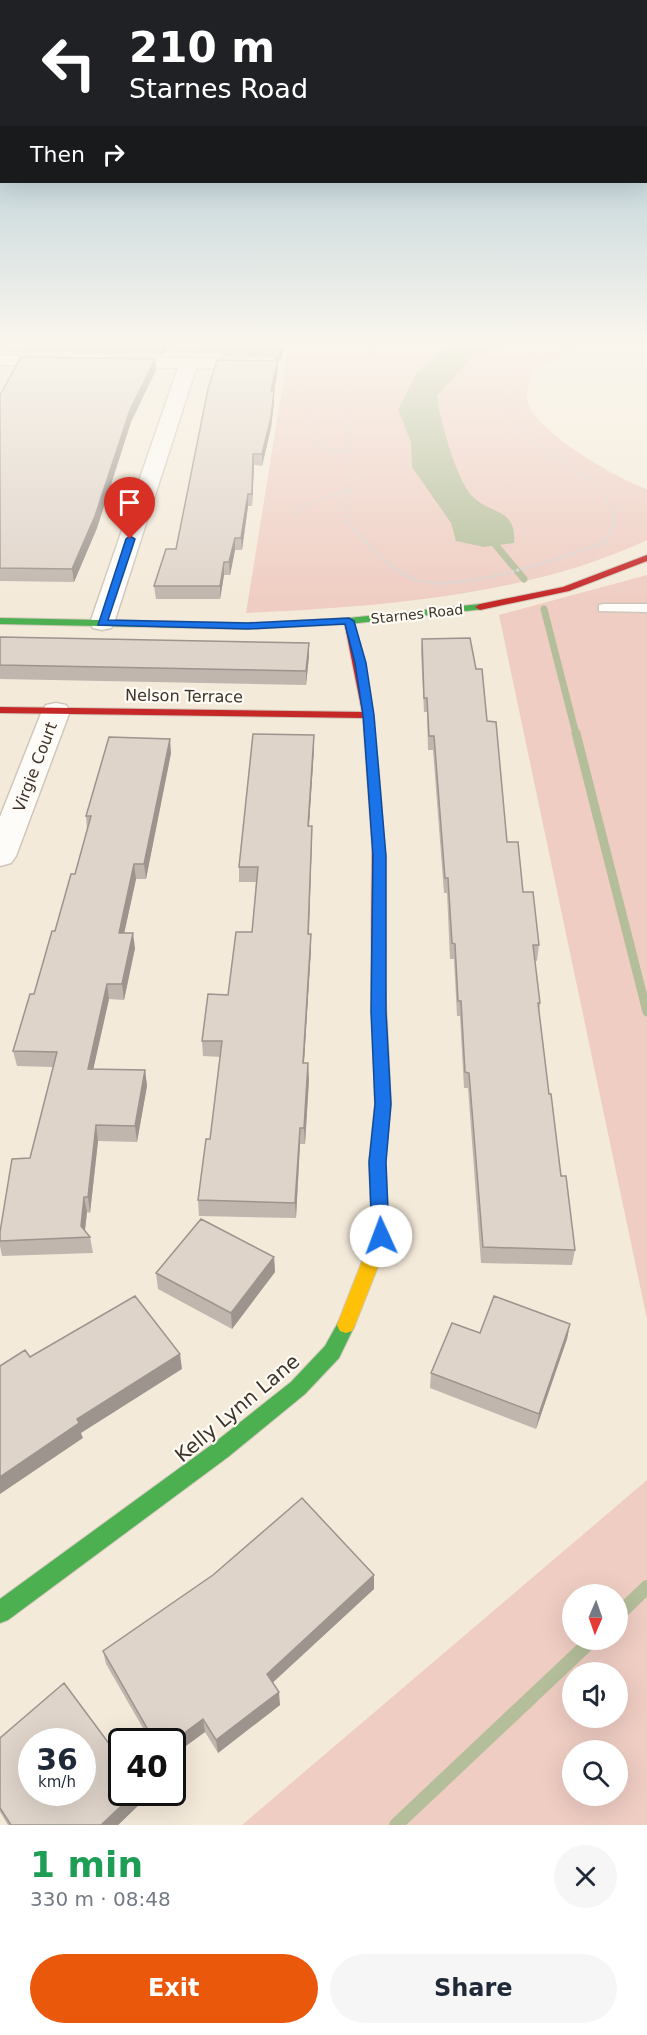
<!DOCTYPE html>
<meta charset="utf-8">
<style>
body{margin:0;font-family:"DejaVu Sans",sans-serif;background:#f6f6f7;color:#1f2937;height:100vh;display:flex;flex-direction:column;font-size:22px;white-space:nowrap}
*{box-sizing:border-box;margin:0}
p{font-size:20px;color:#747a83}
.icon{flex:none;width:33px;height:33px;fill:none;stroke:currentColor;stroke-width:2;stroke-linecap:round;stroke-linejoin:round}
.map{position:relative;height:1825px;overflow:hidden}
.details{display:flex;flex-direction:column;background:#fff;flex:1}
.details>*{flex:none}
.top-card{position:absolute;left:0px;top:0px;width:648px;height:183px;box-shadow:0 6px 24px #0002;background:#202124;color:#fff;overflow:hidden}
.needle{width:39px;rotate:182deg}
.tools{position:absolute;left:562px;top:1584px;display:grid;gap:12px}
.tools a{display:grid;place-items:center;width:66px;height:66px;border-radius:50%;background:#fff;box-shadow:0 6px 24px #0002;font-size:30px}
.speed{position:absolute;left:18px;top:1728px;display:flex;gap:12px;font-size:30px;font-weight:700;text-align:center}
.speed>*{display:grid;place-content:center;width:78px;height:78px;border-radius:50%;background:#fff;box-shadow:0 6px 24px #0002;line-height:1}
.speed small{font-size:15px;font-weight:400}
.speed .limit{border:3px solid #111;border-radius:9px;background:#fff;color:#111}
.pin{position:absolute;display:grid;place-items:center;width:51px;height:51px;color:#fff;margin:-62px -26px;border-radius:50% 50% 50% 0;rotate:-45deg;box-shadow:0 0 6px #0007}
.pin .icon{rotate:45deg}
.me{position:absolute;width:66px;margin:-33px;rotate:358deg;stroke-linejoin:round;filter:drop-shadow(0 0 4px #0008)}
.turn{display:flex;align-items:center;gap:21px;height:126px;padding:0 30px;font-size:27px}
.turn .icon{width:78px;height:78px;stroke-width:2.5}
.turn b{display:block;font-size:42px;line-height:51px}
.then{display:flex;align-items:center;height:57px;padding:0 30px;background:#0003;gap:12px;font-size:22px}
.round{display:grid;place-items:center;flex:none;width:63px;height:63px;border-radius:32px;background:#f6f6f7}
.headline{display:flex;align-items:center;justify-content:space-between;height:102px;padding:0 30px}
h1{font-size:36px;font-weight:700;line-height:45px;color:#1e9e55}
.primary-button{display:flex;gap:12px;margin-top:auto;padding:12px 30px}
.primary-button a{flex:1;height:69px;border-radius:36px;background:#ea580c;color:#fff;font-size:24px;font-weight:700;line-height:69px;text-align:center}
.primary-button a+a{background:#f6f6f7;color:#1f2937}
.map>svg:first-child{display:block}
.green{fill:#efcdc3;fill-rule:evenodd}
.water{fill:#b4be9b}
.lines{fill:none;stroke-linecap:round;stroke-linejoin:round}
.stream-far2{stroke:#b4be9b;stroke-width:7}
.stream-far1{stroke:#b4be9b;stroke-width:9}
.stream{stroke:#b4be9b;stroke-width:14}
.lane-casing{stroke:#cfc7bb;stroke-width:3}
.street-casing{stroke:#cfc7bb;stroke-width:3}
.fast-casing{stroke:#cfc7bb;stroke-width:2}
.slow-casing{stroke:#cfc7bb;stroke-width:2}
.jam-casing{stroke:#cfc7bb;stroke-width:2}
.path-far1{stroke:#d8d5d0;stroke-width:2;stroke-dasharray:3 1.5;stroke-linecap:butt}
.path{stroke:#d8d5d0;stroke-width:3;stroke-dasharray:3 2;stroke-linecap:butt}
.lane{fill:#fdfcf9;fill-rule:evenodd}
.street{fill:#fdfcf9;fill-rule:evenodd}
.fast{fill:#4caf50;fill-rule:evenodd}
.slow{fill:#ffc107;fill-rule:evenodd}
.jam{fill:#c62828;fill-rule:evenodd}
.wall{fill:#c0b6ae}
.shaded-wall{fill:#9c948d}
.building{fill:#dfd4ca;stroke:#9c948d;stroke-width:1.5;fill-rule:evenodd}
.route{fill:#1a73e8;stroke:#114b97;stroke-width:1.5}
.labels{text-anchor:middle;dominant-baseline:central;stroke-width:4.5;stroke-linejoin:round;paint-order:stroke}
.far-street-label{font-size:14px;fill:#3c342a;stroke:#fffbf5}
.street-label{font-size:16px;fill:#3c342a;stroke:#fffbf5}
.near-street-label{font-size:20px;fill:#3c342a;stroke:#fffbf5}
</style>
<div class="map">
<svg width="647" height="1825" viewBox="0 0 647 1825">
<rect width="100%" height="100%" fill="#f4eada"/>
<path class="green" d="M 289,345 L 601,345 L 531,371 C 530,379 526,391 527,399 C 531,430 619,480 647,489 L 647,540 C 529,596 375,607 246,613 Z
M 647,575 L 647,1319 L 499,615 Z
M 647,1480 L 647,1825 L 242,1825 ZM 573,1594 L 618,1594 L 618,1640 L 573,1640 ZM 573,1672 L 618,1672 L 618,1718 L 573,1718 ZM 573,1750 L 618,1750 L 618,1796 L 573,1796 Z"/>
<path class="water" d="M 450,345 L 501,345 L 471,358 L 437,396 C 440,421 456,478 472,496 C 491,515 517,508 514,543 L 484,547 L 456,541 L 451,523 L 412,467 L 411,442 L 398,410 L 417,372 Z"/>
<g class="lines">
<path class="stream-far2" d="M 489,537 L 524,579
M 544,609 L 576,734"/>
<path class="stream-far1" d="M 576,733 L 647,1012"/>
<path class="stream" d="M 618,1615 L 647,1587
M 396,1825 L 592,1640"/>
<defs>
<path id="lane" d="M 604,604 L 647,604 L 647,612 L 599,611 L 599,605 Z"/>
<path id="street" d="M 0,355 L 63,356 L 72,361 L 63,366 L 0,365 Z
M 111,357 L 261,359 L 270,364 L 261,369 L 196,368 L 114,623 L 111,628 L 102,630 L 93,628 L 90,623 L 178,368 L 105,366 L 102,362 L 105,358 Z
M 56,703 L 66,705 L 70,711 L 16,856 L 11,863 L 0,866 L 0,817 L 42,711 L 46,705 Z"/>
<path id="fast" d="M 480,604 L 485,607 L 484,609 L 349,624 L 248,629 L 0,624 L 0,618 L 248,623 L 349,618 Z
M 346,1317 L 352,1319 L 355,1325 L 339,1358 L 305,1394 L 228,1457 L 8,1620 L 0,1623 L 0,1599 L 214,1443 L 291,1382 L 325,1346 L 340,1319 Z"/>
<path id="slow" d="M 378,976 L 385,981 L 391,1104 L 385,1162 L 390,1236 L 355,1325 L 352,1331 L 346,1333 L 340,1331 L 337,1325 L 372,1236 L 369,1162 L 375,1104 L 371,981 Z"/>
<path id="jam" d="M 647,555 L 647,561 L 569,591 L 480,610 L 475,607 L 480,604 L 563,587 Z
M 349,618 L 354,621 C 384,741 386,858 385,981 L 378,986 L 371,981 L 372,845 L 363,718 L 0,713 L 0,707 L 362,712 L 344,621 Z"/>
</defs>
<use href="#lane" class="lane-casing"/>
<use href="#street" class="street-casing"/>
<use href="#fast" class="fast-casing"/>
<use href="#slow" class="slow-casing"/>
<use href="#jam" class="jam-casing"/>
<path class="path-far1" d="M 578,345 L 508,370 L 504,379 L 513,422 L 533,442 L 590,479 L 606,496 L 614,516
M 283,371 L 296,375 L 308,400 L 316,444 L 336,451 L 351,451
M 294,516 L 304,505 L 351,489
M 347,516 L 352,482 L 349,380 L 357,366 L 379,345"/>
<path class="path" d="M 347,515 L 346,521 C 366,541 385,566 411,578 C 452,597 563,557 606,542 L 615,520 L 613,515"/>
<use href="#lane" class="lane"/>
<use href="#street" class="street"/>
<use href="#fast" class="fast"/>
<use href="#slow" class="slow"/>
<use href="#jam" class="jam"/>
</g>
<path class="wall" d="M 0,345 L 285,345 L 280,361 L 278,360 L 278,368 L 274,392 L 274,402 L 271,428 L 262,466 L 254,465 L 252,506 L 248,506 L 242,550 L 235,550 L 230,575 L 224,575 L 220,599 L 156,599 L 154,586 L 176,549 L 272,361 L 276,359 L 272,357 L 222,356 L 222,352 L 165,351 L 163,355 L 0,351 Z
M 155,359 L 156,370 L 131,422 L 97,528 L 74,582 L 0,581 L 0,395 Z
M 0,637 L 309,656 L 306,685 L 0,679 Z
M 422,639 L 487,721 L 507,842 L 539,945 L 537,961 L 535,961 L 540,1003 L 539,1012 L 549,1094 L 561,1176 L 575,1250 L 572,1265 L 481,1263 L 468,1088 L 464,1088 L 460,1016 L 457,1016 L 454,959 L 450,959 L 447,893 L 444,893 L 433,750 L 428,750 L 427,712 L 424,712 L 421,652 Z
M 314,735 L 314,749 L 309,826 L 312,826 L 309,934 L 311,949 L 304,1063 L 309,1079 L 305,1144 L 300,1144 L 296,1218 L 199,1216 L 198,1200 L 210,1139 L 221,1057 L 203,1056 L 202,1041 L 228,995 L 252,932 L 256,882 L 239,882 L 239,867 Z
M 171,753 L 146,879 L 136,879 L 124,933 L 135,948 L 124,1000 L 109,999 L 93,1069 L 145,1070 L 147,1086 L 137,1142 L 98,1141 L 90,1213 L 87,1212 L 85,1231 L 90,1237 L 93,1253 L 2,1256 L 0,1246 L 0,1232 L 30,1158 L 53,1067 L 17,1066 L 13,1051 L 34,994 L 55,931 L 75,874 L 87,830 L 86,816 Z
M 274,1257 L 275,1272 L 232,1329 L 158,1289 L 156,1273 Z
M 570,1324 L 567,1339 L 536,1429 L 430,1388 L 431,1373 L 480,1333 Z
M 374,1575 L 374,1589 L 273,1682 L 280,1705 L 218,1753 L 205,1732 L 172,1756 L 172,1742 L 151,1742 L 106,1664 L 103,1651 Z
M 0,1738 L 122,1792 L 142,1792 L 144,1800 L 118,1825 L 8,1825 L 0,1812 Z"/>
<path class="shaded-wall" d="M 162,345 L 165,345 L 165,351 L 163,355 Z
M 281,345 L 285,345 L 280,361 L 279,350 Z
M 278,358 L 278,368 L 274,392 L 274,402 L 271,428 L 262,466 L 262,454 L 271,391 Z
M 155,359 L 156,370 L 131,422 L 97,528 L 74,582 L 72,569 L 130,410 Z
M 253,454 L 254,465 L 252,506 L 252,494 Z
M 248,494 L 248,506 L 242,550 L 241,538 Z
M 235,538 L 235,550 L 230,575 L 229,562 Z
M 224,562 L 224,575 L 220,599 L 220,586 Z
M 309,643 L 309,656 L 306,685 L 306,671 Z
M 314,735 L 314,749 L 308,840 L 308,826 Z
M 170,739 L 171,753 L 146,879 L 144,864 Z
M 312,826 L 312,840 L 308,949 L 308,934 Z
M 134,864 L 136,879 L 121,948 L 119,933 Z
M 133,933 L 135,948 L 124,1000 L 122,984 Z
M 311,934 L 311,949 L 303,1078 L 303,1063 Z
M 107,984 L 109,999 L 90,1084 L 88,1069 Z
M 308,1063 L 309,1079 L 305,1144 L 304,1128 Z
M 145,1070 L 147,1086 L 137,1142 L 135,1126 Z
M 96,1125 L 98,1141 L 90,1213 L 88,1197 Z
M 300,1128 L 300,1144 L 296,1218 L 295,1203 Z
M 84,1197 L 87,1212 L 84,1238 L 81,1226 Z
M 274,1257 L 275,1272 L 232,1329 L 231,1313 Z
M 570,1324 L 567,1339 L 536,1429 L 539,1414 Z
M 180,1354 L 182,1369 L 81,1433 L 83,1438 L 0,1494 L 0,1477 L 77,1419 Z
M 374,1575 L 374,1589 L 268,1687 L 267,1674 Z
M 279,1692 L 280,1705 L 218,1753 L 216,1740 Z
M 203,1719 L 205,1732 L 172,1756 L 172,1742 Z
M 136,1792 L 142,1792 L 144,1800 L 118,1825 L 101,1825 Z"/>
<path class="building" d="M 222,345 L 281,345 L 279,350 L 272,346 Z
M 21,357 L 155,359 L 130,410 L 95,516 L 72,569 L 0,568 L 0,395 Z
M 278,358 L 271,391 L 274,391 L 271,417 L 262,454 L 253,454 L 252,494 L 248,494 L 241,538 L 235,538 L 229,562 L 224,562 L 220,586 L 154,586 L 166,549 L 176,549 L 208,389 L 217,360 L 272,361 Z
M 0,637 L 309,643 L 306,671 L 0,665 Z
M 470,638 L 476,669 L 482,669 L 487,721 L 496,722 L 507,842 L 518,842 L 523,892 L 533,892 L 539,945 L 533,945 L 540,1003 L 538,1003 L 549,1094 L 551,1094 L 561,1176 L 566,1176 L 575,1250 L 483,1247 L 469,1073 L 465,1072 L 461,1001 L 458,1001 L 455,944 L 452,943 L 448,878 L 445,878 L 434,736 L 429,736 L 427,698 L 424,698 L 422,639 Z
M 253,734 L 314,735 L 308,826 L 312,826 L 308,934 L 311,934 L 303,1063 L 308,1063 L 304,1128 L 300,1128 L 295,1203 L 198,1200 L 206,1139 L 210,1139 L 222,1041 L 202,1041 L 208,994 L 228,995 L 236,932 L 252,932 L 258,867 L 239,867 Z
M 109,737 L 170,739 L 144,864 L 134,864 L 119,933 L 133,933 L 122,984 L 107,984 L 88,1069 L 145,1070 L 135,1126 L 96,1125 L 88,1197 L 84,1197 L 81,1226 L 90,1237 L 0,1241 L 0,1232 L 12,1159 L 30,1158 L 57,1052 L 13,1051 L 30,994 L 34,994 L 52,931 L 55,931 L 71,874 L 75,874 L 91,816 L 86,816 Z
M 201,1219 L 274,1257 L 231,1313 L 156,1273 Z
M 135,1296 L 180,1354 L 77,1419 L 79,1423 L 0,1477 L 0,1366 L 25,1350 L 30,1357 Z
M 494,1296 L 570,1324 L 539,1414 L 431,1373 L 452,1323 L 480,1333 Z
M 302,1498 L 374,1575 L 267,1674 L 279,1692 L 216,1740 L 203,1719 L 172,1742 L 155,1742 L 103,1651 L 213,1575 Z
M 64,1683 L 122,1761 L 122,1792 L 136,1792 L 101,1825 L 11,1825 L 0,1808 L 0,1738 ZM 32,1742 L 82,1742 L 82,1792 L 32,1792 Z"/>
<linearGradient id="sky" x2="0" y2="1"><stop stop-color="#93b8c9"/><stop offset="0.57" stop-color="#faf6ee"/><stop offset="1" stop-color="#faf6ee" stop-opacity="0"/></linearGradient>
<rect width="647" height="600" fill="url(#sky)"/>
<path class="route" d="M 130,536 L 135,539 L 108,620 L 248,623 L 349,618 L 354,621 L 366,663 L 374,715 L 386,856 L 386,1012 L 391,1104 L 386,1162 L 389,1236 L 387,1241 L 375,1241 L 372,1236 L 369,1162 L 375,1104 L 371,1012 L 373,856 L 363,715 L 355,663 L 345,624 L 248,629 L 98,625 L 126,539 Z"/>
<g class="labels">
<g class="far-street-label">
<text transform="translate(417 614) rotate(-6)">Starnes Road</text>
</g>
<g class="street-label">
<text transform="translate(184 696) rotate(1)">Nelson Terrace</text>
<text transform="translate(35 767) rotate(-69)">Virgie Court</text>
</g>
<g class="near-street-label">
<text transform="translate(237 1408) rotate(-40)">Kelly Lynn Lane</text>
</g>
</g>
</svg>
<div class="tools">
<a><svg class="needle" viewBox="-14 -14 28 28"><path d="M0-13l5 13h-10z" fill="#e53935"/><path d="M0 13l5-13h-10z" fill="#747a83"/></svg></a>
<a><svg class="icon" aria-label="sound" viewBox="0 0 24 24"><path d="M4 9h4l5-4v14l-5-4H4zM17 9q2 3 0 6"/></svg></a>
<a><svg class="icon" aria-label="search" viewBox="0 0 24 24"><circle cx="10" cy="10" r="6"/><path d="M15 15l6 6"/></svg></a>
</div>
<div class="speed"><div>36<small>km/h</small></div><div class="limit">40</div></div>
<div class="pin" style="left:130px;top:539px;background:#d93025"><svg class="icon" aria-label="arrive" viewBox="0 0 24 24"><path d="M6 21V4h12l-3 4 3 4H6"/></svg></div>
<svg class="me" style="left:381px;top:1236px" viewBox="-20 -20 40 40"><circle r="19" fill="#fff"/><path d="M0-13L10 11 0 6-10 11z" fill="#1a73e8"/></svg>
<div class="top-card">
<div class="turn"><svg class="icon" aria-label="left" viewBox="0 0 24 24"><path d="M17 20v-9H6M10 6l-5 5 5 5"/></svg><div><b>210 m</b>Starnes Road</div></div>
<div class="then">Then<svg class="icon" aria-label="right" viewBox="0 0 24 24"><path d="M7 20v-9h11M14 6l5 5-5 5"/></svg></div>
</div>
</div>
<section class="details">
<div class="headline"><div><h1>1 min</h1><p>330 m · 08:48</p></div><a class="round"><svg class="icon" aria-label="close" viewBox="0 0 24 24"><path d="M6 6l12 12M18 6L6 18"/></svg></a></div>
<div class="primary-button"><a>Exit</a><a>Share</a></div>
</section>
